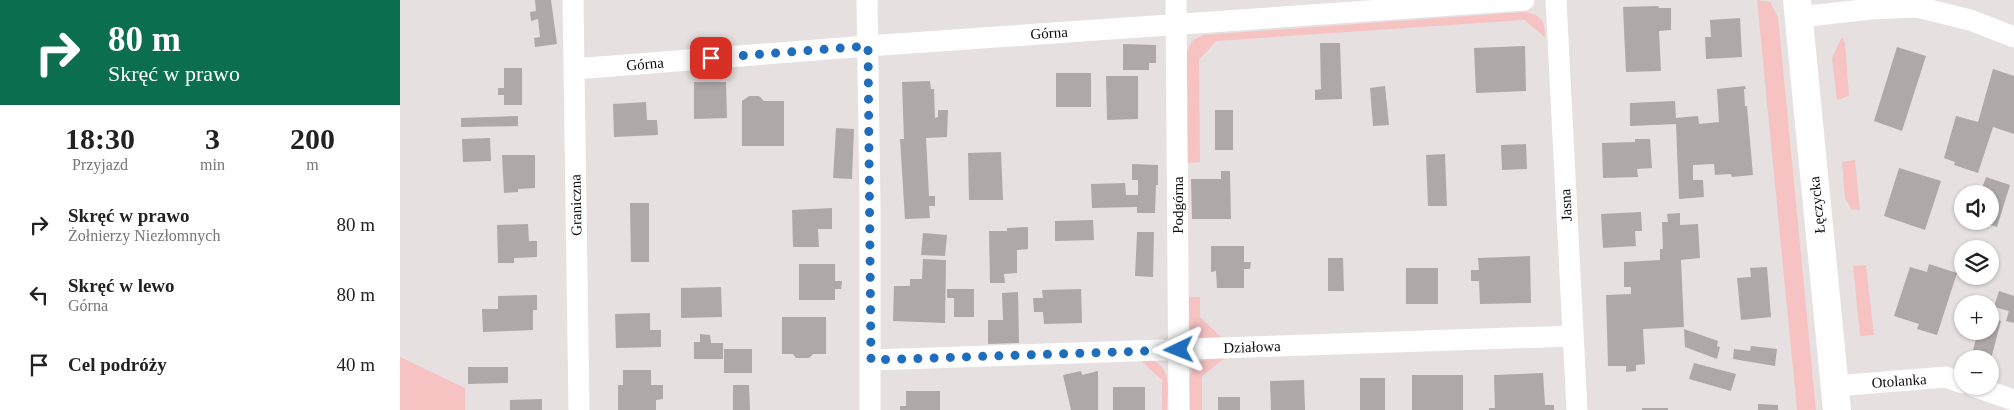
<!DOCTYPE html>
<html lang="pl">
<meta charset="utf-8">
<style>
body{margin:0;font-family:"Times New Roman",serif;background:#f2f2f2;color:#222;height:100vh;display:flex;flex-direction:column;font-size:19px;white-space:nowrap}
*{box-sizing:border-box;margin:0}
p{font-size:16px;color:#767676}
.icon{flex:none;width:28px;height:28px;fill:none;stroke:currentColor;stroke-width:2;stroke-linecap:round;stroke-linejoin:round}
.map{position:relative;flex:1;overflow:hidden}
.drawer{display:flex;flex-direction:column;background:#fff;width:400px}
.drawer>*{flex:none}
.top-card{background:#0b6e4f;color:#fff;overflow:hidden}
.controls{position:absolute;left:1554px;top:185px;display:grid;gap:10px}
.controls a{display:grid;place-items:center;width:45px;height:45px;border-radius:50%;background:#fff;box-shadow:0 1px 4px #0004;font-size:25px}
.pin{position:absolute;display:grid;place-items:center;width:42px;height:42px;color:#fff;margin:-21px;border-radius:10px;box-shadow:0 2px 8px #0006}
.me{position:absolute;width:55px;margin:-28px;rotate:268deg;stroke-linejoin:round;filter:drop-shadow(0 0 4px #0008)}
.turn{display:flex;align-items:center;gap:18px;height:105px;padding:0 25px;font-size:22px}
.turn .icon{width:65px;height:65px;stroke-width:2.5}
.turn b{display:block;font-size:35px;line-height:42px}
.eta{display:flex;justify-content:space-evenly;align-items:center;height:85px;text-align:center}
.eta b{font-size:30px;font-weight:800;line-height:35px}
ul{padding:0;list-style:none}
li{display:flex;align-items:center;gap:15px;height:70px;padding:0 25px}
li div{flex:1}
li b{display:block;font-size:19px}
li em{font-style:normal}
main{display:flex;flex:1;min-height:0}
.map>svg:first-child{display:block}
.green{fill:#f6c3c2}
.building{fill:#afa8a8}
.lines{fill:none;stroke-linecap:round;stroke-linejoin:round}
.street{stroke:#fff;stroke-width:21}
.secondary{stroke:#fff;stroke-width:28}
.route{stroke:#1f6dbc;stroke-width:9;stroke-dasharray:0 16.2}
.labels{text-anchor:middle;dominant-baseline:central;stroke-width:5;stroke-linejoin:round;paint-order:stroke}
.street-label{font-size:15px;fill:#0d0b0b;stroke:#fff}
</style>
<main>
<section class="drawer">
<div class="top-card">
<div class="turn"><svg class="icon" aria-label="right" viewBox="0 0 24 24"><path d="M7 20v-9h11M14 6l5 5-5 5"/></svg><div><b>80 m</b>Skręć w prawo</div></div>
</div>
<div class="eta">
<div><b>18:30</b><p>Przyjazd</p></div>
<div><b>3</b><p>min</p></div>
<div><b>200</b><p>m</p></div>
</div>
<ul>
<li><svg class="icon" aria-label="right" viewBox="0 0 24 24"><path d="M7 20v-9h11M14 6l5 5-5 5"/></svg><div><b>Skręć w prawo</b><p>Żołnierzy Niezłomnych</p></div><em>80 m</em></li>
<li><svg class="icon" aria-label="left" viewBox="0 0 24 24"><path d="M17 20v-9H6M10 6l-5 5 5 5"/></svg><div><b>Skręć w lewo</b><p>Górna</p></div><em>80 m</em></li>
<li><svg class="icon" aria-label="arrive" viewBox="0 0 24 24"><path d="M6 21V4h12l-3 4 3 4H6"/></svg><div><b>Cel podróży</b></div><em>40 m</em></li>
</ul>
</section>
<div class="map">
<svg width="1614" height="410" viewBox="0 0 1614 410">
<rect width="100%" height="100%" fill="#e6e0e0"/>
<path class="green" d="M 1357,0 L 1370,2 L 1378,17 L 1416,410 L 1397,410 Z
M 1124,12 C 1141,15 1145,19 1145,37 L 1124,20 L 816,41 L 799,60 L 800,162 L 787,163 L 786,53 L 792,41 L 803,35 Z
M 1442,37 L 1445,44 L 1449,96 L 1437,100 L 1432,58 Z
M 1455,160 L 1460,210 L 1451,209 L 1445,198 L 1442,162 Z
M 1466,265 L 1474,335 L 1460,336 L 1453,266 Z
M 789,297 L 800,297 L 800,317 L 821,337 L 801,338 L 793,334 L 789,326 Z
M 0,357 L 65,388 L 65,410 L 0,410 Z
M 810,358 L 825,358 L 802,376 L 802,410 L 790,410 C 789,387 783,365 810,358 Z
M 753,360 C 773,371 767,390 767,410 L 762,410 L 762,380 L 741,361 Z"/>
<path class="building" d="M 135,0 L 151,0 L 157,44 L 135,47 L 134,38 L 140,37 L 138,19 L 131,21 L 130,12 L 136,11 Z
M 1258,6 L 1259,8 L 1271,8 L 1271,30 L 1259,31 L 1261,71 L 1226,72 L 1223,7 Z
M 1340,18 L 1342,57 L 1306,59 L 1305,37 L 1311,37 L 1310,20 Z
M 920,43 L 940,43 L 942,99 L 915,100 L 915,90 L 921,89 Z
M 723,44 L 756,45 L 756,63 L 749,63 L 749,70 L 723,70 Z
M 1125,46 L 1126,91 L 1076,93 L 1074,48 Z
M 1497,47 L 1526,56 L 1502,131 L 1474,121 Z
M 104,68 L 122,68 L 122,105 L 104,105 L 104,95 L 98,95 L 98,88 L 104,88 Z
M 1593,69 L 1614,76 L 1614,134 L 1593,127 L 1578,173 L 1554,165 L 1555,162 L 1544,158 L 1556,116 L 1578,122 Z
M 656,73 L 691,73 L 691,107 L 656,107 Z
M 706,76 L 738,76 L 738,119 L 707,120 Z
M 530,81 L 531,89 L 534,89 L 535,118 L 538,117 L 538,110 L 548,110 L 547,137 L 526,138 L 529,196 L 535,196 L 535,206 L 529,206 L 530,218 L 505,219 L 500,139 L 504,139 L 502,82 Z
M 294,82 L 326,82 L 327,118 L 294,119 Z
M 985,86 L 989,125 L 973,126 L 970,88 Z
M 1345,86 L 1346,89 L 1344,89 L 1345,106 L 1347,106 L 1353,175 L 1332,177 L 1331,174 L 1315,175 L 1314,164 L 1293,165 L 1293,180 L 1303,180 L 1304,197 L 1279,199 L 1276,124 L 1230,126 L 1230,103 L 1275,101 L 1276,118 L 1298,116 L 1299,124 L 1319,122 L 1317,89 Z
M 349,96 L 359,96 L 364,101 L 384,101 L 384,146 L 342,146 L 342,101 Z
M 246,102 L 247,120 L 257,120 L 258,135 L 214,137 L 213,104 Z
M 815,110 L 833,110 L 833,150 L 815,150 Z
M 118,116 L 118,126 L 61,127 L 61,118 Z
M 436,128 L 454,129 L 452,179 L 433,178 Z
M 90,138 L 91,161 L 63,162 L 62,139 Z
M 1235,139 L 1250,139 L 1252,168 L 1237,169 L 1238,177 L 1203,178 L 1202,143 L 1235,142 Z
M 1126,144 L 1127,169 L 1102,170 L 1101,145 Z
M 601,152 L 603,200 L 569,200 L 568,153 Z
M 1045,154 L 1047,206 L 1028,206 L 1026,155 Z
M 102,155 L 135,155 L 135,188 L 118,189 L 118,192 L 104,193 Z
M 732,164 L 758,165 L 758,185 L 756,185 L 755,213 L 737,213 L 737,207 L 692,208 L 691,184 L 725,183 L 726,195 L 738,195 L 738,180 L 732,180 Z
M 1499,168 L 1541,181 L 1525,230 L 1484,216 Z
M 821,171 L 830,171 L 831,219 L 792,219 L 791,179 L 821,179 Z
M 1586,177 L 1610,185 L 1597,227 L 1581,222 L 1590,221 L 1590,194 L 1580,194 Z
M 230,203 L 249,203 L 249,262 L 231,262 Z
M 432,208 L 432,229 L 418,229 L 419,247 L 393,247 L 392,210 Z
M 1241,212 L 1242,231 L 1235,231 L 1236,246 L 1203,248 L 1201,214 Z
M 1280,213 L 1280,225 L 1298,224 L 1300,258 L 1281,260 L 1284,327 L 1243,329 L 1245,364 L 1236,365 L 1236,371 L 1226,372 L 1226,366 L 1208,366 L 1206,295 L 1231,294 L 1231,287 L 1224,287 L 1224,262 L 1260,260 L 1260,249 L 1263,249 L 1262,222 L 1268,222 L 1267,214 Z
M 693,220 L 694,240 L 655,241 L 655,221 Z
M 128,224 L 129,241 L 137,241 L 137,257 L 114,258 L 114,263 L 98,263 L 97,225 Z
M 628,227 L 628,249 L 617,250 L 617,273 L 604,274 L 605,283 L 590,283 L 589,231 L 607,231 L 607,228 Z
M 737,232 L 754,232 L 753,277 L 735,276 Z
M 523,233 L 547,235 L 545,256 L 521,255 Z
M 811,246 L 844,246 L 844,262 L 851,262 L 850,269 L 844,269 L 844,288 L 817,288 L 816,271 L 811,272 Z
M 1130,256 L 1131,303 L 1080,304 L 1079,281 L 1071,281 L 1071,270 L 1079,270 L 1078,258 Z
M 928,258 L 943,258 L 944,291 L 928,291 Z
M 523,259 L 546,260 L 545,323 L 493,321 L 494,286 L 510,286 L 510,279 L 522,279 Z
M 399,264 L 435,264 L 435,281 L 442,281 L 441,289 L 435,289 L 435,300 L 399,300 Z
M 1529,264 L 1557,273 L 1537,335 L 1517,329 L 1519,324 L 1494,316 L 1510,267 L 1527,272 Z
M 1367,267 L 1371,317 L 1341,320 L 1337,278 L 1351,277 L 1350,268 Z
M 1006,268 L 1038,268 L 1038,304 L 1006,304 Z
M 321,287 L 322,317 L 281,318 L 281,288 Z
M 547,289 L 574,289 L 574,317 L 554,317 L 554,298 L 547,298 Z
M 681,289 L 682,323 L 644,324 L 643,312 L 634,312 L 633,298 L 643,298 L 642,290 Z
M 1599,291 L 1614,296 L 1614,323 L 1606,321 L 1609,311 L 1594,307 Z
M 618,292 L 619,343 L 588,344 L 588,320 L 603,320 L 602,293 Z
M 137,295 L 137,310 L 133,310 L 133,330 L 83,332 L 82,309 L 98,309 L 98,296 Z
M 250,313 L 250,330 L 261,330 L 261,347 L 216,348 L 215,314 Z
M 382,317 L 426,317 L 426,354 L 413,354 L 409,358 L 396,358 L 393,354 L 382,354 Z
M 1590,318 L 1601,321 L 1591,359 L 1588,359 L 1572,354 L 1578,331 L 1590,331 Z
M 1284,329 L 1318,341 L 1317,346 L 1320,347 L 1317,359 L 1285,347 Z
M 300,334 L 310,335 L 311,343 L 323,343 L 323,359 L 294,359 L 294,342 L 300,342 Z
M 1351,346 L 1377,349 L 1375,366 L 1333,359 L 1334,349 L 1350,351 Z
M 324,349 L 352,349 L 352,373 L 324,373 Z
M 1294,363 L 1336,374 L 1331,391 L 1289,379 Z
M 68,367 L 108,367 L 108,383 L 68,384 Z
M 223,370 L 251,370 L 251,385 L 263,385 L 263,399 L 256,400 L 256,410 L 218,410 L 218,385 L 223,385 Z
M 681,371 L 682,375 L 698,371 L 698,410 L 671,410 L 663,375 Z
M 1143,373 L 1145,405 L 1154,405 L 1154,410 L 1089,410 L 1089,408 L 1095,408 L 1094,375 Z
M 1012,375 L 1063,375 L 1063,410 L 1012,410 Z
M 960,378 L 985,378 L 985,410 L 960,410 Z
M 904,380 L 905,410 L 871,410 L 870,381 Z
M 333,385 L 349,385 L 350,410 L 333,410 Z
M 713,387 L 745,387 L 745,410 L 713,410 Z
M 506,391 L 540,391 L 540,410 L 500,410 L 500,406 L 506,406 Z
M 818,397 L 840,397 L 840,410 L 818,410 Z
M 142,399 L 142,410 L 110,410 L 110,400 Z
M 1358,404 L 1378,405 L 1378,410 L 1358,410 Z
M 1242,408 L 1268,408 L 1268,410 L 1242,410 Z"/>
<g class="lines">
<path class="street" d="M 173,0 L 179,410
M 467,0 L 470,205 L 470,410
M 776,0 L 779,410
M 1156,0 L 1177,410
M 1399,17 L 1471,9 L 1517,7 L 1570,20 L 1614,37
M 174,69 L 468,46 L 1124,0
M 471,360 L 1173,336
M 1435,386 L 1546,377 L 1562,383
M 1573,386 L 1614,400"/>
<path class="secondary" d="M 1397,0 L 1437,410"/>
</g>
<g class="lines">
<path class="route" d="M 311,58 L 468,46 L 471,360 L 779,350"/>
</g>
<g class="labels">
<g class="street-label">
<text transform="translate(649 33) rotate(-4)">Górna</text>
<text transform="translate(245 64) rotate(-5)">Górna</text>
<text transform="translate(176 205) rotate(-91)">Graniczna</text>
<text transform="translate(778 205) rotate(-90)">Podgórna</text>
<text transform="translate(1166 205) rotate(-93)">Jasna</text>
<text transform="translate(1417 205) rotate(-96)">Łęczycka</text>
<text transform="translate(852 347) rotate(-2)">Działowa</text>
<text transform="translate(1499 381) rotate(-4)">Otolanka</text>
</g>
</g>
</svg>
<div class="controls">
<a><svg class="icon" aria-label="sound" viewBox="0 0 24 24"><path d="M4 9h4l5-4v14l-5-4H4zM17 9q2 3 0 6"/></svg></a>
<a><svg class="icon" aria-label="layers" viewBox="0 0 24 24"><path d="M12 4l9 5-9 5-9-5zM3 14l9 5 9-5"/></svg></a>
<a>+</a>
<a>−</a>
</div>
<div class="pin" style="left:311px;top:58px;background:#d93025"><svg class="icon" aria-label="arrive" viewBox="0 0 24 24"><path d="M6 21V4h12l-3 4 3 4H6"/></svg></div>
<svg class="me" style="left:779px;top:350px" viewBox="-20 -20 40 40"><path d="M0-17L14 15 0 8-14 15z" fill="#1f6dbc" stroke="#fff" stroke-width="4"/></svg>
</div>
</main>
